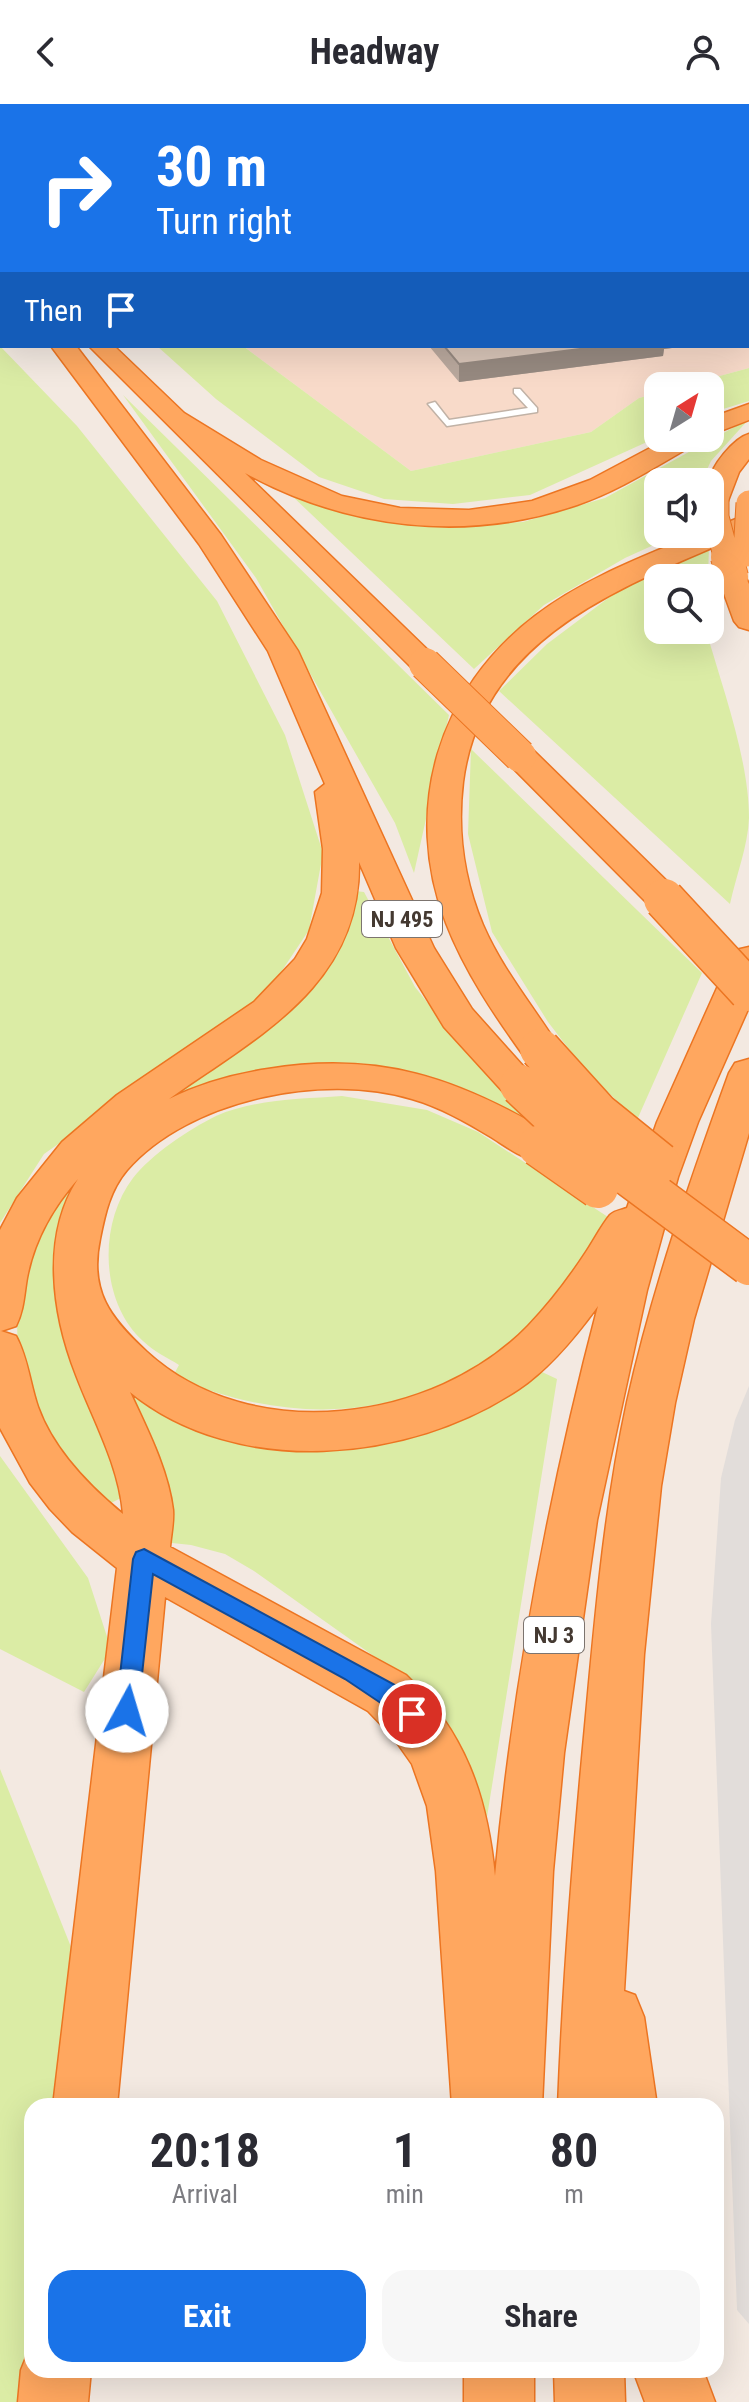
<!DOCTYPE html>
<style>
body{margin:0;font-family:"Roboto Condensed",sans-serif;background:#f7f7f7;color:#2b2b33;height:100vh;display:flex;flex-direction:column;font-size:30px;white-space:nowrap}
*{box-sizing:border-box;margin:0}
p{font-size:26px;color:#7c7c81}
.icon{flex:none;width:44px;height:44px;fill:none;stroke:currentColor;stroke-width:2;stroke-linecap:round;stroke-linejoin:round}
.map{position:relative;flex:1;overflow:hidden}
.drawer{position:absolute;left:24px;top:1994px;width:700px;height:280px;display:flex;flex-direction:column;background:#fff;border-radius:24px;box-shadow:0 8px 32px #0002}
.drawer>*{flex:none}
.hud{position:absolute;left:0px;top:0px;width:750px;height:244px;box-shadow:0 8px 32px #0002;background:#1a73e8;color:#fff;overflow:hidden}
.needle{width:52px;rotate:37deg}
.controls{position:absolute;left:644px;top:268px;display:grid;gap:16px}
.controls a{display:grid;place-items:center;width:80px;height:80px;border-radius:16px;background:#fff;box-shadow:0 8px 32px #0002;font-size:40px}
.pin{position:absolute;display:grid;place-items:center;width:68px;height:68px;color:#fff;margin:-34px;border:4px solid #fff;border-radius:50%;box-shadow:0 2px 8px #0007}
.me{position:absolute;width:88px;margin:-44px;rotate:6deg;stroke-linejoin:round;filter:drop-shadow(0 0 6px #0008)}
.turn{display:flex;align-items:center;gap:28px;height:168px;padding:0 24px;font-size:36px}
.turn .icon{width:104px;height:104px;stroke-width:2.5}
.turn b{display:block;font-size:56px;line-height:68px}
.then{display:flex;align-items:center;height:76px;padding:0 24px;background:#0003;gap:16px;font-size:30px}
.eta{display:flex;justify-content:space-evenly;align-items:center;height:136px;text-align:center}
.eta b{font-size:48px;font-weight:700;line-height:56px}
.button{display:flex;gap:16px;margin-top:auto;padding:16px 24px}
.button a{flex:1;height:92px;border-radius:24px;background:#1a73e8;color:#fff;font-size:32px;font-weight:700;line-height:92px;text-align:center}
.button a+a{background:#f7f7f7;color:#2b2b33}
header{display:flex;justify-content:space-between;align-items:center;height:104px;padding:0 24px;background:#fff;font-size:36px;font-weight:700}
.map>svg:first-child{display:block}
.commercial{fill:#f8dac9}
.green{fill:#dbeca5}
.parking{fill:#e2ddda}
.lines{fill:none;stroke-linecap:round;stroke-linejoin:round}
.service-casing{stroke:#c1b2a6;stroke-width:3}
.motorway-casing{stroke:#ec7522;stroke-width:3}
.service{fill:#fff;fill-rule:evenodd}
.motorway{fill:#ffa75f;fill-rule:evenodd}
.motorway-bridge-far2-casing{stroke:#ec7522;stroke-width:27;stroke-linecap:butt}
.motorway-bridge-far1-casing{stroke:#ec7522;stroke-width:34;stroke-linecap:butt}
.motorway-bridge-casing{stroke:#ec7522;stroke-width:43;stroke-linecap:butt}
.motorway-bridge-far2{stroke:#ffa75f;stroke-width:25}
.motorway-bridge-far1{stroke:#ffa75f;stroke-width:32}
.motorway-bridge{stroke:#ffa75f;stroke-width:40}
.wall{fill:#baa99e}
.shaded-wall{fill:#978a81}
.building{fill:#d8c5b8;stroke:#978a81;stroke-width:2}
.route{fill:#1a73e8;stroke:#114b97;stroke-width:2}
.labels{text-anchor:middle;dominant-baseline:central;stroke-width:6;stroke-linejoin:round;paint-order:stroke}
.shield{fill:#fff;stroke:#7c746f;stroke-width:2}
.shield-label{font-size:22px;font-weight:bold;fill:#443931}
</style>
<header><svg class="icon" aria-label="back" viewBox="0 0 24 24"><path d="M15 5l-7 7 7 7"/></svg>Headway<svg class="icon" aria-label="person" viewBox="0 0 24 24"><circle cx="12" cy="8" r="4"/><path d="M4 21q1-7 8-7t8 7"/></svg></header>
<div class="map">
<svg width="749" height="2298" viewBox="0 0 749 2298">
<rect width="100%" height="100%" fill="#f3e9e1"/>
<path class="commercial" d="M 309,0 L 749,0 L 749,264 L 683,282 L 658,282 L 658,289 L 639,294 L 591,328 L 411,367 L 243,242 L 748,242 L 748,2 L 302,2 Z"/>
<path class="green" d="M 0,242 L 77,322 L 217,497 L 285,631 L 323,749 L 309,826 L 261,898 L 44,1050 L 0,1119 Z
M 157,242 L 243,242 L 411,367 L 591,328 L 639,294 L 658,289 L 658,333 L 530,391 L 453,400 L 384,395 L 319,373 L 216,295 Z
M 749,264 L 749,297 L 710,309 L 710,282 L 683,282 Z
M 123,291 L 449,611 L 414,769 L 395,719 L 256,474 Z
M 749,315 L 711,357 L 701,378 L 658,378 L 658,430 L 678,430 L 625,454 L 544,501 L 474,565 L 289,389 L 345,410 L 430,423 L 523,418 L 605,394 Z
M 709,442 L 708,474 L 658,474 L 658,526 L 706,526 C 722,583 749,655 749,714 C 748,742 736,772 730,800 L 499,587 L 547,540 L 619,486 Z
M 471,645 L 702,869 L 637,1016 L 586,967 L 548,918 L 492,828 L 468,730 Z
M 355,787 L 364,788 L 415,883 L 458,937 L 544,1027 L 429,972 L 369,960 L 331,959 L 261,966 L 191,985 L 159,1002 L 59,1125 L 54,1166 L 61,1211 L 93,1296 L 123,1393 L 105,1402 C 77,1370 48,1339 32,1299 C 3,1230 19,1153 59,1092 C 66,1082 71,1070 79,1062 C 101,1040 129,1019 154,1000 C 206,961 273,932 314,881 C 329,861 345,812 355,787 Z
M 342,992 L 427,1006 L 478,1028 L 608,1113 C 590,1148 568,1178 544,1210 C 537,1219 530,1231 520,1238 C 414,1316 292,1325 173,1272 L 179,1261 C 168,1254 153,1247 143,1237 C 100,1198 98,1120 133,1074 C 152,1050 188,1026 216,1012 C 254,995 301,995 342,992 Z
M 542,1268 L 557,1275 L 483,1738 L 392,1565 L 254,1467 L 225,1450 L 191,1441 L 172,1439 C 171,1372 156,1341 126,1283 L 186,1317 L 474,1309 Z
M 0,1352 L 88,1474 L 111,1545 L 84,1588 L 0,1545 Z
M 0,1665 L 77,1858 L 58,2002 L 32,2002 L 32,2198 L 19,2298 L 0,2298 Z"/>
<path class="parking" d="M 749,1282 L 749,2220 L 737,2206 L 711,1520 L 721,1374 L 735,1316 Z"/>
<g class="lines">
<defs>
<path id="service" d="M 567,0 L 574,0 L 576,2 L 569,2 Z
M 514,285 L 520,285 L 537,304 L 537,308 L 447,322 L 428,300 L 435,298 L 449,316 L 528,304 L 514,289 Z"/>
<path id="motorway" d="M 35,0 L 59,0 L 34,2 Z
M 123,0 L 147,0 L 122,2 Z
M 0,9 L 2,9 L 2,19 L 0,19 Z
M 2,82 L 2,120 L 0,120 Z
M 0,169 L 2,170 L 2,185 L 0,184 Z
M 0,204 L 2,205 L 2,219 L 0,218 Z
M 51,242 L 76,242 L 221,431 L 298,547 L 434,844 L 472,905 L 540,981 L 534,991 L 520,995 L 506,991 L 444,923 L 396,844 L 359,758 C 361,882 256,933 169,995 C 199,980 235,970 268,965 C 380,947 458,974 553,1031 L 559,1042 L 553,1053 C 547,1054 541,1057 535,1056 C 519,1053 504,1041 491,1033 C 466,1018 440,1003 412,995 C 324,968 189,995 127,1066 C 110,1086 105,1110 100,1135 C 89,1187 110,1214 147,1248 C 251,1343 434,1319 528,1222 C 550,1199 569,1174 586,1148 C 594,1136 601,1122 610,1111 C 614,1107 621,1106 627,1104 L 657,1018 L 730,855 L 736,846 L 749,843 L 749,903 L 698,1018 L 678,1073 L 647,1186 L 597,1416 L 564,1649 L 553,1767 L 542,2002 L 452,2002 L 436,1767 L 427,1702 L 412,1660 L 393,1633 L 368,1607 L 165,1493 L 117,2002 L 53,2002 L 117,1464 L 72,1428 L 50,1405 L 30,1379 L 0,1324 L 0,1126 L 17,1094 L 62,1038 L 117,991 L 254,898 L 295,855 L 307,835 L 322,789 L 323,745 L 315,688 L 325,680 L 268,547 L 199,440 ZM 78,1075 C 41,1132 52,1210 76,1271 C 93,1316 119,1361 123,1410 C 89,1382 53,1345 38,1303 C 30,1280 28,1254 16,1232 L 1,1227 L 16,1222 C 24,1206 24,1191 27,1174 C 34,1137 53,1103 78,1075 ZM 598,1202 C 549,1389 513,1579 495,1772 C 487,1691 465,1628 406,1571 L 170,1443 C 171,1431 174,1418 173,1406 C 168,1365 147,1325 130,1288 C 237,1375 409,1359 519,1285 C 550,1264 576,1232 598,1202 Z
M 89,242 L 114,242 L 184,309 L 261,356 L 342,392 L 400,404 L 469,406 L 532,397 L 590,376 L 669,334 L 701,334 L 697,339 C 658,361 619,387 577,401 C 466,439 347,425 245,369 L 436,554 L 440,560 L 436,566 L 425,569 L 414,566 Z
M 749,300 L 749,316 L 710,331 L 710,314 Z
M 749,330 L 749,355 L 739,368 L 726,402 L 710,403 C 710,395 708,384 709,378 C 711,362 734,334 749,330 Z
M 749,410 L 749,428 C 630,480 482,529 463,678 C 457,727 464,776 483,821 C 503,867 534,903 560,945 L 554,955 L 540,958 L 526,955 C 495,912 465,868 446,819 C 402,705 438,586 535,512 C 583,475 642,453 697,430 L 710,430 L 710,425 Z
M 732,464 L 742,467 L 749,480 L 749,526 L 739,523 L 734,517 L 718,473 L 722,467 Z
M 520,642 L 532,645 L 677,787 L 682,795 L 677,803 L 664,806 L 651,803 L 508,659 L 504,652 L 508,645 Z
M 749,955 L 749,1029 L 694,1215 L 675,1299 L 661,1382 L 644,1550 L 624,1887 L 635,1891 L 644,1913 L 657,2002 L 558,2002 C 563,1875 573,1748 585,1622 C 595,1514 604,1405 627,1298 C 652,1186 690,1077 729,969 L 735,959 Z
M 31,2241 L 32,2266 L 91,2266 L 88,2298 L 18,2298 L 21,2266 Z
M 464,2266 L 534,2266 L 534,2298 L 464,2298 Z
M 554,2266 L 624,2266 L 625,2298 L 555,2298 Z
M 633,2266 L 703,2266 L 715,2298 L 645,2298 Z"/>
</defs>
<use href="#service" class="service-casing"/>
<use href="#motorway" class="motorway-casing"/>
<use href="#service" class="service"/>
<use href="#motorway" class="motorway"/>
<defs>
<path id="motorway-bridge-far2" d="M 716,396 L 716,413 L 727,455
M 746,450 L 749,399"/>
<path id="motorway-bridge-far1" d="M 727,453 L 732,473
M 425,560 L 520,652"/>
<path id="motorway-bridge" d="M 664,795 L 749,887
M 540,945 L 598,1009 L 660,1059
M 520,981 L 571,1029 L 749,1161
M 538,1042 L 598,1084"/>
</defs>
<use href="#motorway-bridge-far2" class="motorway-bridge-far2-casing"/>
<use href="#motorway-bridge-far1" class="motorway-bridge-far1-casing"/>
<use href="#motorway-bridge" class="motorway-bridge-casing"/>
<use href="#motorway-bridge-far2" class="motorway-bridge-far2"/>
<use href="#motorway-bridge-far1" class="motorway-bridge-far1"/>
<use href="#motorway-bridge" class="motorway-bridge"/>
</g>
<path class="wall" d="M 636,0 L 749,0 L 749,135 L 748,2 L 638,2 Z
M 429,242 L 688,242 L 664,245 L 663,252 L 459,278 Z"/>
<path class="shaded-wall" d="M 604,242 L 688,242 L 664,245 L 663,252 L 459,278 L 459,260 Z"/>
<path class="building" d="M 660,0 L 748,0 L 749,98 L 748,2 L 663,2 Z
M 748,190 L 749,191 L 748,217 Z
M 444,242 L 604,242 L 459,260 Z"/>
<path class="route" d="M 144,1445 L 395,1581 L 420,1602 L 424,1610 L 420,1617 L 412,1620 L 345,1575 L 153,1470 L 138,1607 L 135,1614 L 127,1617 L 119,1614 L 116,1607 L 133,1455 L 136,1448 Z"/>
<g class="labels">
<g class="shield">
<rect x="362" y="797" width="80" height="36" rx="6"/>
<rect x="524" y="1513" width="60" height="36" rx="6"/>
</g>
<g class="shield-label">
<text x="402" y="815">NJ 495</text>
<text x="554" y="1531">NJ 3</text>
</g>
</g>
</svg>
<div class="controls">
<a><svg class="needle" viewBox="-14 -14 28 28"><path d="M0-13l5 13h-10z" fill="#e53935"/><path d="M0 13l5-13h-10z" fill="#7c7c81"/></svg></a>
<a><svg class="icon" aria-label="sound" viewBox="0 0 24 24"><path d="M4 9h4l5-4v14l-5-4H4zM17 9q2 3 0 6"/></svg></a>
<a><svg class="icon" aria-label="search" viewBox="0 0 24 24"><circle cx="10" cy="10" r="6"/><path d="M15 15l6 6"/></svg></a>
</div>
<div class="pin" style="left:412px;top:1610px;background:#d93025"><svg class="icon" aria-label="arrive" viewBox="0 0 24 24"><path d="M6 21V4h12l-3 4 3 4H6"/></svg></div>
<svg class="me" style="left:127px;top:1607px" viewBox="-20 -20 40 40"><circle r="19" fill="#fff"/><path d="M0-13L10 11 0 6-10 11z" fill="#1a73e8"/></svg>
<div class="hud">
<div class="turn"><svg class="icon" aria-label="right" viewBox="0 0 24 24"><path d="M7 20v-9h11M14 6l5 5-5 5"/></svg><div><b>30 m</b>Turn right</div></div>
<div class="then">Then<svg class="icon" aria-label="arrive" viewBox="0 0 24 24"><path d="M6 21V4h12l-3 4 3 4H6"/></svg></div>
</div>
<section class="drawer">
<div class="eta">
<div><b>20:18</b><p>Arrival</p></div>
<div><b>1</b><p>min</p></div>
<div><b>80</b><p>m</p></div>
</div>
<div class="button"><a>Exit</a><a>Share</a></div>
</section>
</div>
